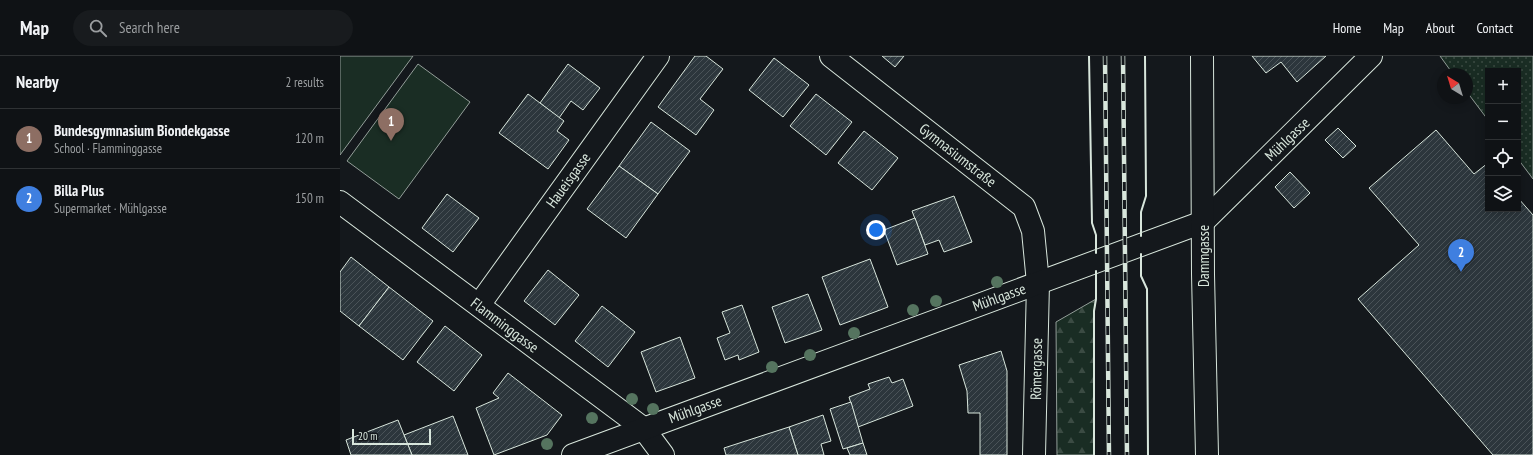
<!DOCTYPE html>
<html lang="en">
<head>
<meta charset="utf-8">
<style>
  :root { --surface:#0f1215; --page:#181b1e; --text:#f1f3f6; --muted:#9b9ea0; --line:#2f3234; --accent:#ffb74d }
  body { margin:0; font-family:"PT Sans Narrow",sans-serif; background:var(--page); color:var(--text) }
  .controls { position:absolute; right:12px; top:12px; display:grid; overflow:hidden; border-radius:0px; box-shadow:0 2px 10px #0003 }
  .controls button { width:36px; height:36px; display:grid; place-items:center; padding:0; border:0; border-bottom:1px solid var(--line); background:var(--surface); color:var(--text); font:20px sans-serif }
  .compass { position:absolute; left:1097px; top:12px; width:36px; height:36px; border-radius:50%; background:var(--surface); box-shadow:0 2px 10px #0003; rotate:322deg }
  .scale { position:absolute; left:12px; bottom:10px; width:79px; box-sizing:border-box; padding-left:4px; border:2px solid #d8e6dc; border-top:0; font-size:11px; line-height:14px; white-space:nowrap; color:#d8e6dc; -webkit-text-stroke:3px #14181c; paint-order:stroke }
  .you { position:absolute; left:536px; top:174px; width:14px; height:14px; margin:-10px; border:3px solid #fff; border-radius:50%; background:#1a73e8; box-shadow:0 0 0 6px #1a73e833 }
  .badge { display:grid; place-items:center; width:26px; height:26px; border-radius:50%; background:var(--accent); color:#fff; font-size:13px; font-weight:700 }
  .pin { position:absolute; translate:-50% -33px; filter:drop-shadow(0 1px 2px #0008) }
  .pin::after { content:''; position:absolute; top:21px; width:14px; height:12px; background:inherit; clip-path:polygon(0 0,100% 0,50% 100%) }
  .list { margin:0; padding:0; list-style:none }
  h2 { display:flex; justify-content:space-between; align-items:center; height:52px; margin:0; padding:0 16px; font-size:17px }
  h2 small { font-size:13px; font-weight:400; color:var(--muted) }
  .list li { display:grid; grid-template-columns:26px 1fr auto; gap:12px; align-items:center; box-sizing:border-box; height:60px; padding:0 16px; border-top:1px solid var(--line) }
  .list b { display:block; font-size:15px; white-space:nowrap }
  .list p { margin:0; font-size:13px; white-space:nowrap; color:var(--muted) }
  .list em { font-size:13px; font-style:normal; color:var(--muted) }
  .icon { flex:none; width:22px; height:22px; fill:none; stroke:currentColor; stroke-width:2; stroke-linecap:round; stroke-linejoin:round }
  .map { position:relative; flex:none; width:1193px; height:399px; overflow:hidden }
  header { display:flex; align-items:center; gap:24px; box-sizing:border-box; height:56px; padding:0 20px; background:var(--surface); border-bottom:1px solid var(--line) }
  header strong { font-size:19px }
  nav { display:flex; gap:22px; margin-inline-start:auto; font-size:14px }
  .search { width:280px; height:36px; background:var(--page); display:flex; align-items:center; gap:10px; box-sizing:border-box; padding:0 14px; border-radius:22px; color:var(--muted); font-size:15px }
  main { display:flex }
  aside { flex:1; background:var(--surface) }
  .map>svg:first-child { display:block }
</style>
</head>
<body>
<header>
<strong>Map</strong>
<div class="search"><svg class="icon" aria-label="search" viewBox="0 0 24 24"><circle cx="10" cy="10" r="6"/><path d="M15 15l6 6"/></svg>Search here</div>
<nav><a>Home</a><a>Map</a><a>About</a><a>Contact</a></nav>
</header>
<main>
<aside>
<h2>Nearby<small>2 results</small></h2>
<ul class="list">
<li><span class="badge" style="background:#8d6e63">1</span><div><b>Bundesgymnasium Biondekgasse</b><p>School · Flamminggasse</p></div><em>120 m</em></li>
<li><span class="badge" style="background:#3f7fe0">2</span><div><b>Billa Plus</b><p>Supermarket · Mühlgasse</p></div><em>150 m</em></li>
</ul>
</aside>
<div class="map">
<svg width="1193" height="399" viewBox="0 0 1193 399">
  <defs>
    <pattern id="grass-dots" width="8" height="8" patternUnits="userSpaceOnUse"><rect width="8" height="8" fill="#1a2d24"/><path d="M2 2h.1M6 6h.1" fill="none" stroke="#3b4b43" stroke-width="1.8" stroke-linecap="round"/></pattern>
    <pattern id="forest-firs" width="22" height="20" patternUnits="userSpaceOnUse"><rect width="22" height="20" fill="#1a2d24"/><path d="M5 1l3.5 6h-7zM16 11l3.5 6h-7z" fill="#3b4b43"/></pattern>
    <pattern id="building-hatch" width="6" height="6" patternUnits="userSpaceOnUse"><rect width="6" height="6" fill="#2c363c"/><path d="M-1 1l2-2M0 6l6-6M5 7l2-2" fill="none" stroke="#4a5358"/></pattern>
  </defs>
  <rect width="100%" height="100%" fill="#14181c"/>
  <!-- grass -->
  <polygon fill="url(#grass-dots)" stroke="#939e99" points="1100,0 1193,0 1193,123 1178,103 1178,15 1148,15 1148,64 1127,36 1127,18 1113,18"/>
  <!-- forest -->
  <polygon fill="url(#forest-firs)" stroke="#939e99" points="756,243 754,255 754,399 717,399 716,266"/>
  <!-- garden -->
  <g fill="#1a2d24" stroke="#939e99">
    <polygon points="0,0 73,0 0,99"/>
    <polygon points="78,8 130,46 59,143 7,105"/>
  </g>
  <!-- building -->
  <g fill="url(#building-hatch)" stroke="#d8e6dc">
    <polygon points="355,0 366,0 383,13 360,43 374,54 356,79 318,51"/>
    <polygon points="542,0 564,0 555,11"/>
    <polygon points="912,0 986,0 957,26 941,6 926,17"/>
    <polygon points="434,2 469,29 443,61 409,34"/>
    <polygon points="228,8 260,32 243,54 231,45 219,62 200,47"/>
    <polygon points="188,38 224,65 217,75 229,84 208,113 159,77"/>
    <polygon points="476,38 512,66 486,99 450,70"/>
    <polygon points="311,66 350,95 318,138 279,110"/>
    <polygon points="998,72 1016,90 1003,102 985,84"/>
    <polygon points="1096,74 1134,118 1148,107 1148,153 1178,153 1178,142 1193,159 1193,399 1153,399 1018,243 1079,189 1029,132"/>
    <polygon points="524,75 558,102 532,134 498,107"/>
    <polygon points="279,110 318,138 286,182 247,153"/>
    <polygon points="950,116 970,137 954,152 935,131"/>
    <polygon points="107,138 139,162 113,196 82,172"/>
    <polygon points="614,140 632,186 604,196 599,184 585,189 572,155"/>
    <polygon points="575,162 588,198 557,209 544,174"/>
    <polygon points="11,201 49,231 19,270 0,255 0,216"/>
    <polygon points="530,203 548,251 500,269 482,221"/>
    <polygon points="208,214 239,239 215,269 184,245"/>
    <polygon points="49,231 93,265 63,304 19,270"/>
    <polygon points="468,238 482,274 445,287 432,251"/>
    <polygon points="402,249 419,296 399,304 398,299 385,304 377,282 390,277 382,256"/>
    <polygon points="262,250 295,276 268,311 235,285"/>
    <polygon points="105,270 142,299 114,335 77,306"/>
    <polygon points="340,281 355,322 316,336 301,296"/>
    <polygon points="661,295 667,315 667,399 640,399 640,357 628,357 627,335 619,309"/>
    <polygon points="168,317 222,359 207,379 154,399 136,352 159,342 153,337"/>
    <polygon points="549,321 552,327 563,323 573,350 518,371 509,341 530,333 528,328"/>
    <polygon points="511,346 523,387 503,393 490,353"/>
    <polygon points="483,359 491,385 481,388 484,399 458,399 449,371"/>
    <polygon points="113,360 128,399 72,399 64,379"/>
    <polygon points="58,364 72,399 11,399 6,384"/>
    <polygon points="449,371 458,399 386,399 384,392"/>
    <polygon points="523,387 527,399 510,399 507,392"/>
  </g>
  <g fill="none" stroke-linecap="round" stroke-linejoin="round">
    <defs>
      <g id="street">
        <polyline points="491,0 684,151 693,175 698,227 694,399"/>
        <polyline points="0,146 303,372 323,399"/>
        <polyline points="139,249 318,0"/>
        <polyline points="233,399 863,166"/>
      </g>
      <polyline id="secondary" points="863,166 1031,0"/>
      <polyline id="primary" points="862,0 863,218 867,399"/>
    </defs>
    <!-- street casing -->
    <use href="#street" stroke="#d8e6dc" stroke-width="24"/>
    <!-- secondary casing -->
    <use href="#secondary" stroke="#d8e6dc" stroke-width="24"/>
    <!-- primary casing -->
    <use href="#primary" stroke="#d8e6dc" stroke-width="24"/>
    <!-- street -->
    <use href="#street" stroke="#14181c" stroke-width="22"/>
    <!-- secondary -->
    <use href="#secondary" stroke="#14181c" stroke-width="22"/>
    <!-- primary -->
    <use href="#primary" stroke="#14181c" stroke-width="22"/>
    <defs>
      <g id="rail">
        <polyline points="765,0 769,399"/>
        <polyline points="783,0 787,399"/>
      </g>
    </defs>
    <!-- rail casing -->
    <use href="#rail" stroke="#d8e6dc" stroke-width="4.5"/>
    <!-- rail -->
    <use href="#rail" stroke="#14181c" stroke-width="3" stroke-dasharray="9" stroke-linecap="butt"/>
    <!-- wall -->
    <g stroke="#d8e6dc" stroke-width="2">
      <polyline points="749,0 752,167 756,179 756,197"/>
      <polyline points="801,180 801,156 806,140 805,0"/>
      <polyline points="801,198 801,220 807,233 808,399"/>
      <polyline points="754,399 754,255 756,243 756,215"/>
    </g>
  </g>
  <!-- trees -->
  <g fill="#55745f">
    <circle cx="657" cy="226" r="6"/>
    <circle cx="596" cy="245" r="6"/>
    <circle cx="573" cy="254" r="6"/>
    <circle cx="514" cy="277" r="6"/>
    <circle cx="470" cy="299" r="6"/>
    <circle cx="432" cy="311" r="6"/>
    <circle cx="292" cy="343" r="6"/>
    <circle cx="313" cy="353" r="6"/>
    <circle cx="252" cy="362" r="6"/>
    <circle cx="207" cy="388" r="6"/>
  </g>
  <g text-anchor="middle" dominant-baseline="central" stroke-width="3" stroke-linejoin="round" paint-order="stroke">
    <!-- street labels -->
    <g font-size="15" fill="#d8e6dc" stroke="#14181c">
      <text transform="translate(947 83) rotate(-44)">Mühlgasse</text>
      <text transform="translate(618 99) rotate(38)">Gymnasiumstraße</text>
      <text transform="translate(228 124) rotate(-54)">Haueisgasse</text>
      <text transform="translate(863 200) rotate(-90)">Dammgasse</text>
      <text transform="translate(659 241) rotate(-20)">Mühlgasse</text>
      <text transform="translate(165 269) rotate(37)">Flamminggasse</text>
      <text transform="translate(696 313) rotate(-89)">Römergasse</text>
      <text transform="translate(355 353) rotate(-20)">Mühlgasse</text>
    </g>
  </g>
</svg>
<div class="controls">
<button>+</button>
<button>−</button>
<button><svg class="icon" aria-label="locate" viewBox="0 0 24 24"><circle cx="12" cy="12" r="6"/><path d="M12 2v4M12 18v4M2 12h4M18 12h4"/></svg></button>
<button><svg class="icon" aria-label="layers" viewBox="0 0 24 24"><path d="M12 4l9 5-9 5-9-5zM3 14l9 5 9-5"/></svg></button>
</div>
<svg class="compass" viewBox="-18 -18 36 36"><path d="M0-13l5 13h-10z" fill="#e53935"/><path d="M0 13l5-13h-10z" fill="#9b9ea0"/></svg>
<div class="scale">20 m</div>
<div class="you"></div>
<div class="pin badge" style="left:51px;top:85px;background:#8d6e63">1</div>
<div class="pin badge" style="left:1121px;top:216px;background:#3f7fe0">2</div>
</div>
</main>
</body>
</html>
